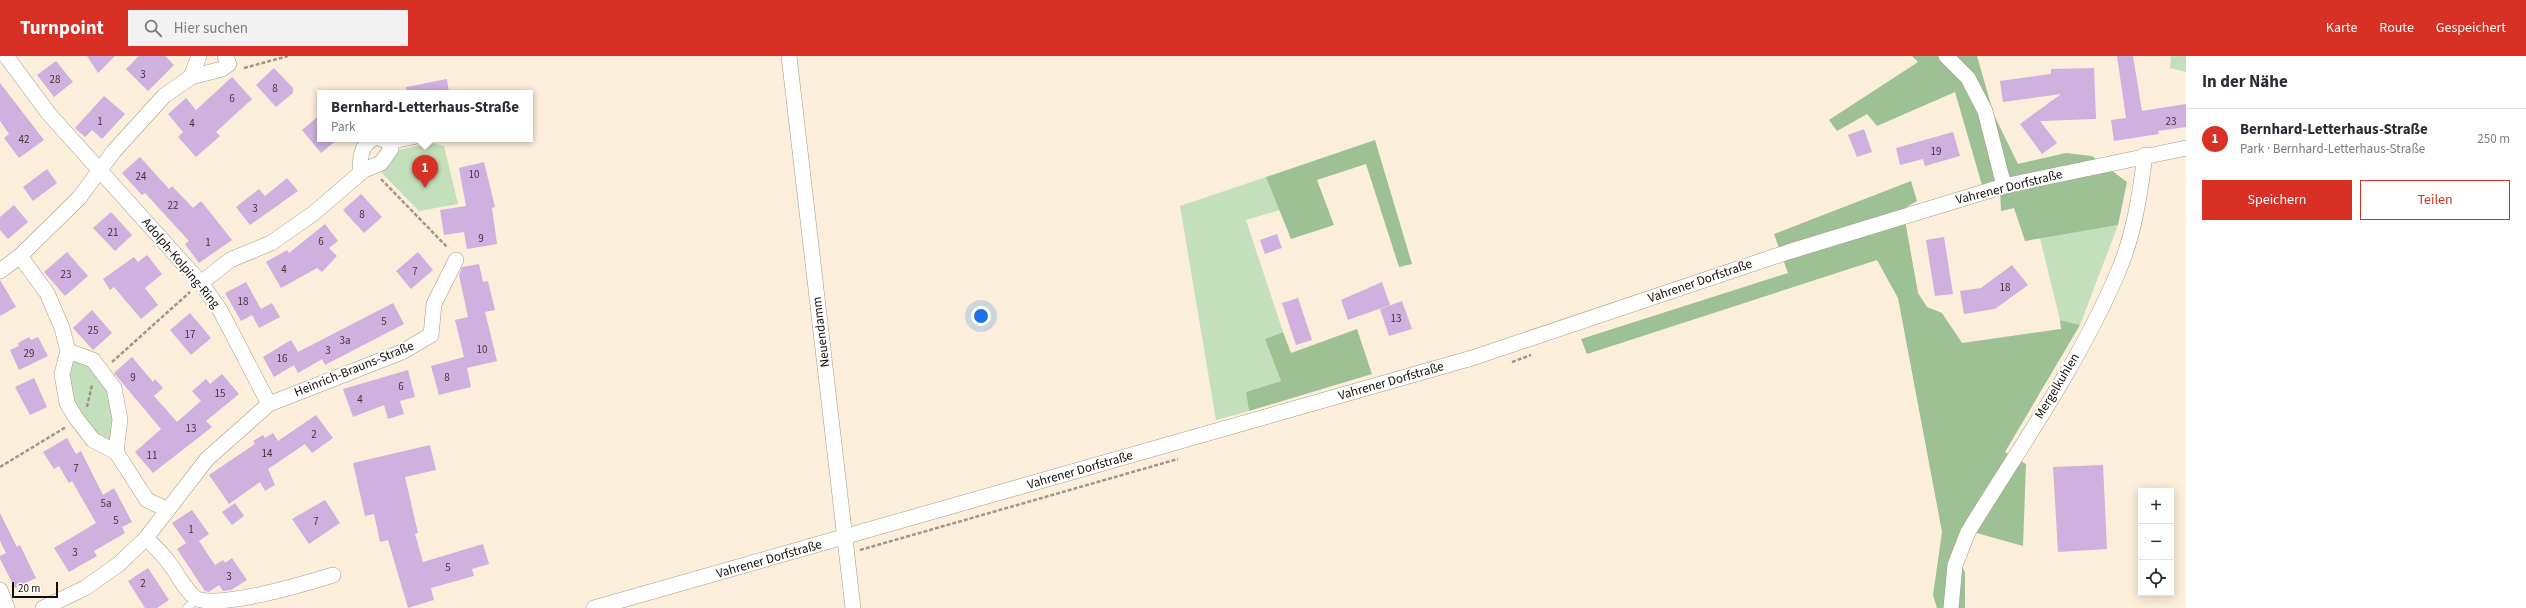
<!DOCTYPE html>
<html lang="de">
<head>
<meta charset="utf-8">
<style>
  :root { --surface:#fff; --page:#f2f2f3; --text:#2b2b33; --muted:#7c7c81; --line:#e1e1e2; --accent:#d93025 }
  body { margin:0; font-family:"Source Sans 3",sans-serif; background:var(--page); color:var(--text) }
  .controls { position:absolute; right:12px; bottom:12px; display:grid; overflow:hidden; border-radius:0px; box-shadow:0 2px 10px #0003 }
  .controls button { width:36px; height:36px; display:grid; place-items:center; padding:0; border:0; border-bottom:1px solid var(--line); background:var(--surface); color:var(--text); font:20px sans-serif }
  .scale { position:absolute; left:12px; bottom:10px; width:46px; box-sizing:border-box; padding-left:4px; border:2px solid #120e08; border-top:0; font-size:11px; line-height:14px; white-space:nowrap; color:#120e08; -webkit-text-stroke:3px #fff; paint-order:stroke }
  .you { position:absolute; left:981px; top:260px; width:14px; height:14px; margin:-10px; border:3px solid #fff; border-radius:50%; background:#1a73e8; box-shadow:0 0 0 6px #1a73e833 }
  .badge { display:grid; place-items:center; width:26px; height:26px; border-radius:50%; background:var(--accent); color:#fff; font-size:13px; font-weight:700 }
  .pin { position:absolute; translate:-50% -33px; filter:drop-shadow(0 1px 2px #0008) }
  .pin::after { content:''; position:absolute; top:21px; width:14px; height:12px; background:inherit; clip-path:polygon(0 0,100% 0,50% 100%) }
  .popup { position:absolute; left:317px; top:34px; width:216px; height:52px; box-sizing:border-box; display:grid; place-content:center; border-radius:0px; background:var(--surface); filter:drop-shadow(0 1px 3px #0005); font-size:13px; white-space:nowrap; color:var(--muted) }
  .popup b { font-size:15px; color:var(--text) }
  .popup::after { content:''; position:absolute; left:50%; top:100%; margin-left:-8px; border:8px solid transparent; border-top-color:var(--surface) }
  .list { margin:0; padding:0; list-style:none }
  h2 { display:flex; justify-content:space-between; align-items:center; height:52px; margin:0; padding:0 16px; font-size:17px }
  h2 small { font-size:13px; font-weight:400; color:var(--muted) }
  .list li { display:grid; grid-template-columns:26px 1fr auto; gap:12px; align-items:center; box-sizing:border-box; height:60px; padding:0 16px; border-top:1px solid var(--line) }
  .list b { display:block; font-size:15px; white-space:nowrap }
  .list p { margin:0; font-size:13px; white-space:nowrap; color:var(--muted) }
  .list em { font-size:13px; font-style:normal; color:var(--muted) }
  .actions { display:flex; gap:8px; padding:12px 16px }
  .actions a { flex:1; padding:9px 0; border:1px solid var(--accent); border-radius:0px; text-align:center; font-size:14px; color:var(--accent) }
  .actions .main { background:var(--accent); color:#fff }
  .icon { flex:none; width:22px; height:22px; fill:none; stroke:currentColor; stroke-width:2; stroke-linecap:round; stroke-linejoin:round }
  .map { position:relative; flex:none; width:2186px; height:552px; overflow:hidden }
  header { display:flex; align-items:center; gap:24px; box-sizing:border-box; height:56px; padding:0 20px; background:var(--accent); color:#fff }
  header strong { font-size:19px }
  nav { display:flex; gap:22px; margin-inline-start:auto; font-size:14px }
  .search { width:280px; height:36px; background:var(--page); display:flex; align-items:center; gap:10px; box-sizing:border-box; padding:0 14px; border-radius:0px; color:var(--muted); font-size:15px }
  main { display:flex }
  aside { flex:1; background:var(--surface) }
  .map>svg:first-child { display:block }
</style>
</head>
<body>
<header>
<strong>Turnpoint</strong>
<div class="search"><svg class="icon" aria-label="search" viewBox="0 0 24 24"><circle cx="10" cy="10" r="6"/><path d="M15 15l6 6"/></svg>Hier suchen</div>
<nav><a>Karte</a><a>Route</a><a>Gespeichert</a></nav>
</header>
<main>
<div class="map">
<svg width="2186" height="552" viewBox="0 0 2186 552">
  <rect width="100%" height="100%" fill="#fbefdb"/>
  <!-- green -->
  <g fill="#c3dfbc">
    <polygon points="2171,0 2186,0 2186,16 2170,12"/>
    <polygon points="431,87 444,90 458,148 419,155 380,115 390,109 399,94"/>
    <polygon points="1266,121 1280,154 1246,164 1283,276 1265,283 1281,325 1246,336 1249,355 1216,364 1180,150"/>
    <polygon points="2118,169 2080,269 2060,264 2040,182"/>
    <path d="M75 302C85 305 89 310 96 319 116 344 117 356 113 388L96 381 70 342 69 306Z"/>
  </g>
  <!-- forest -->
  <g fill="#9dc094">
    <polygon points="1912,0 1977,0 1994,59 2018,108 2066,97 2092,100 2127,126 2118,169 2025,185 2014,152 2001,155 2000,134 1982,129 1955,36 1877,70 1867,58 1837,75 1829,64 1918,6"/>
    <polygon points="1375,84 1412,208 1399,211 1366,108 1317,124 1334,169 1291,183 1266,121"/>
    <polygon points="1911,125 1917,145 1903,153 1918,237 1927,251 1942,257 1962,287 2061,273 2060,264 2080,269 2005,396 2026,408 2023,490 1966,474 1956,502 1965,516 1965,552 1937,552 1933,539 1942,476 1898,242 1877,204 1587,298 1581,283 1788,217 1774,178"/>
    <polygon points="1357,273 1372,318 1249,355 1246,336 1281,325 1265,283 1283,276 1291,297"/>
  </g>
  <!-- building -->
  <g fill="#cfb0de">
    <polygon points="87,0 115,0 98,17"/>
    <polygon points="139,0 165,0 174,9 148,35 126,13"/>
    <polygon points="2117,0 2133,0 2142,55 2186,48 2186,71 2158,75 2159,78 2114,85 2111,64 2126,62"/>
    <polygon points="56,5 73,26 54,41 37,19"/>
    <polygon points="274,12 293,32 293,37 276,51 256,29"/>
    <polygon points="2094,12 2096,63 2040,65 2057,87 2042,98 2020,68 2061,38 2003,46 2000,25 2051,18 2051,13"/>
    <polygon points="232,21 252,43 216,76 220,80 196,101 178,81 183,76 168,58 186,42 196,54"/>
    <polygon points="447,23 449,37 407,37 406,31"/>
    <polygon points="0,27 44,84 19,102 4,82 9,78 0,65"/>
    <polygon points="104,40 125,58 102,83 92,74 85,81 75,72"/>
    <polygon points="320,59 320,83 338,83 321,97 302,74"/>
    <polygon points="1864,73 1872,96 1857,101 1848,79"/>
    <polygon points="1953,76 1960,100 1925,110 1923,103 1900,109 1896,92"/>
    <polygon points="140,101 169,133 172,130 193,152 201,145 232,184 199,207 185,188 189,185 145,137 142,139 122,117"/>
    <polygon points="484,106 495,151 492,152 497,188 467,193 464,176 444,179 440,154 466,150 459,112"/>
    <polygon points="47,113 57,127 33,145 23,131"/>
    <polygon points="287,122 298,135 250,169 236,151 259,133 265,140"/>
    <polygon points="361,138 382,161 364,177 343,154"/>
    <polygon points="14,149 28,166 8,183 0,174 0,161"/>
    <polygon points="111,156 132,179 115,195 93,172"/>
    <polygon points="325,168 338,185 329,192 337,200 322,216 317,212 281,232 266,206 287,194 289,197"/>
    <polygon points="1277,178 1282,192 1265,198 1260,184"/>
    <polygon points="1944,181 1953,238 1935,240 1926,184"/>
    <polygon points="67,196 88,220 65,240 44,216"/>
    <polygon points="418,196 433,214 411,233 396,215"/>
    <polygon points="147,199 162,218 145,232 158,249 141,263 114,231 110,234 103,223 134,201 138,206"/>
    <polygon points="479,208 483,226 488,225 495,254 485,256 497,305 467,312 471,331 439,339 431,310 464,301 455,264 468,261 459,219 462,211"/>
    <polygon points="2012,209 2028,229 1995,253 1964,258 1960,235 1981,232"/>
    <polygon points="0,224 16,251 0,260"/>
    <polygon points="246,226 261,253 272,247 280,261 259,272 252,259 241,265 225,237"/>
    <polygon points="1382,226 1390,249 1348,264 1341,244"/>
    <polygon points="1298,242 1312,284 1296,289 1282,247"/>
    <polygon points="1402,245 1412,273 1389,280 1380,253"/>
    <polygon points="393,247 404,268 325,309 322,303 298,317 294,309 274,321 263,301 291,284 298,296"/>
    <polygon points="92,254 112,277 93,294 73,272"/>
    <polygon points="190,257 211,282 191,299 170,274"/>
    <polygon points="29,281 31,284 38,281 48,300 19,314 10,294 19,290 18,287"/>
    <polygon points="132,301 153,326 155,323 163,332 154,340 177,366 201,345 192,335 206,323 210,328 222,318 239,338 206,365 212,371 153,417 135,396 161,373 114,317"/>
    <polygon points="408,314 415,341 400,345 404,358 388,363 384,349 353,361 343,333"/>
    <polygon points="34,322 47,351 30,359 15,331"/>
    <polygon points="316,359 333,382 312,397 305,388 268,413 275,429 265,435 260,426 229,448 209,419 255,388 253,385 263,379 265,382 273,377 278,385"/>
    <polygon points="67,382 76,398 81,395 103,439 114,432 132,466 122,471 125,477 94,495 97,500 69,516 54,492 96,467 72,425 69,427 59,410 54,413 43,396"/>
    <polygon points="430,389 436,414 405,421 418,477 415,478 423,506 483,488 489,508 472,513 474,520 431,532 434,544 408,552 388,484 380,486 374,458 365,460 353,407"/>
    <polygon points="2103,409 2107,493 2058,496 2053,411"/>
    <polygon points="325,444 340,467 309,488 292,463"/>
    <polygon points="235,447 244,460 232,469 222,456"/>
    <polygon points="192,454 209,478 199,485 215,509 223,504 225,507 232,502 247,524 231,534 223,535 219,529 209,536 205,535 177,493 186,487 172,467"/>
    <polygon points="0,457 17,491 20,489 36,522 15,532 0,503 0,500 6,497 0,485"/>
    <polygon points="148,512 169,544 157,552 145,552 128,525"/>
  </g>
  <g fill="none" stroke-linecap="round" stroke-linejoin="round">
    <defs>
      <g id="lane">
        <polyline points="390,89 419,83"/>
        <polyline points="187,552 197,543"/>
      </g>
      <g id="street">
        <polyline points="6,0 49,58 201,227 220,254 269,348 207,403 146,482 119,508 85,532 43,552"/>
        <polyline points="789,0 853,552"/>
        <polyline points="1946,0 1968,22 1985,55 2004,130"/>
        <polyline points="191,21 199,0"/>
        <path d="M360 117C360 106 360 88 373 83"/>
        <polyline points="20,200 47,237 62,272 68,295 62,318 67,347 76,362 93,384 116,396 147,444 168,454"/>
        <polyline points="0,215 20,200 79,142 114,95 164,40 191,21 222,13 229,8 225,0"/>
        <polyline points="201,227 230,204 271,187 314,157 364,114 381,107 391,93 387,85 381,83"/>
        <polyline points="68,295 93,304 114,332 120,363 116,396"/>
        <polyline points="269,348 402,296 431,279 434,248 456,204"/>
        <path d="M146 482C154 490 163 498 169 507 178 518 185 535 197 543 223 552 304 528 333 519"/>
        <polyline points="0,534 7,552"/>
        <polyline points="594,552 1472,302 1788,196 2004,130 2186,92"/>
        <path d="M1951 552 1955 509 1968 476C2020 391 2079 308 2118 216 2134 179 2140 138 2145 99"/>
      </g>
    </defs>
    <!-- lane casing -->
    <use href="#lane" stroke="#a59a88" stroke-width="9"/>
    <!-- street casing -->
    <use href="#street" stroke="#a59a88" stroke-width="16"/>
    <!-- path -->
    <g stroke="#a09788" stroke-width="2.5" stroke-dasharray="4 2" stroke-linecap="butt">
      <polyline points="244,12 288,0"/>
      <polyline points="381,123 448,192"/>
      <polyline points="112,306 190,236"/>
      <polyline points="1512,306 1531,299"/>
      <polyline points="87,351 92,329"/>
      <polyline points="0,411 66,371"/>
      <polyline points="860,494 1178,403"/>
    </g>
    <!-- lane -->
    <use href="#lane" stroke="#fff" stroke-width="8"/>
    <!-- street -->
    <use href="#street" stroke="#fff" stroke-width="15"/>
  </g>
  <g text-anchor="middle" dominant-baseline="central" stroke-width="4" stroke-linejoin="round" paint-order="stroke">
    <!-- number labels -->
    <g font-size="11" fill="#41363e">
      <text x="143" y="18">3</text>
      <text x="55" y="23">28</text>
      <text x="275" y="32">8</text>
      <text x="232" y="42">6</text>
      <text x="100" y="65">1</text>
      <text x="2171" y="65">23</text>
      <text x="192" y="67">4</text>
      <text x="24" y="83">42</text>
      <text x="1936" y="95">19</text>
      <text x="474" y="118">10</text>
      <text x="141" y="120">24</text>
      <text x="173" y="149">22</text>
      <text x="255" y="152">3</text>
      <text x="362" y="158">8</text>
      <text x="113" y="176">21</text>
      <text x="481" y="182">9</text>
      <text x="321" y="185">6</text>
      <text x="208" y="186">1</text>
      <text x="284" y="213">4</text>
      <text x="415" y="215">7</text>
      <text x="66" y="218">23</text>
      <text x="2005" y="231">18</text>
      <text x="243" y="245">18</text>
      <text x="1396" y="262">13</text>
      <text x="384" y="265">5</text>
      <text x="93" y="274">25</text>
      <text x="190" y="278">17</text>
      <text x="345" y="284">3a</text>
      <text x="482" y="293">10</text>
      <text x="328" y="294">3</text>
      <text x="29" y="297">29</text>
      <text x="282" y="302">16</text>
      <text x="133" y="321">9</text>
      <text x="447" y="321">8</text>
      <text x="401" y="330">6</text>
      <text x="220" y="337">15</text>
      <text x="360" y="343">4</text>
      <text x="191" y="372">13</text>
      <text x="314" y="378">2</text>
      <text x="267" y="397">14</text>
      <text x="152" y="399">11</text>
      <text x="76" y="412">7</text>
      <text x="106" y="447">5a</text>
      <text x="116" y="464">5</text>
      <text x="316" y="465">7</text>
      <text x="191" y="473">1</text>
      <text x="75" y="496">3</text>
      <text x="448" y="511">5</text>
      <text x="229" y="520">3</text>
      <text x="143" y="527">2</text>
    </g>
    <!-- street labels -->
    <g font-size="13" fill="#120e08" stroke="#fff">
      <text transform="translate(2009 131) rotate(-14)">Vahrener Dorfstraße</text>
      <text transform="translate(181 207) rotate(50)">Adolph-Kolping-Ring</text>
      <text transform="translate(1700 225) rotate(-19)">Vahrener Dorfstraße</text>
      <text transform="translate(821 276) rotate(-97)">Neuendamm</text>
      <text transform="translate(354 313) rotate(-22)">Heinrich-Brauns-Straße</text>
      <text transform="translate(1391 325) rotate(-16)">Vahrener Dorfstraße</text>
      <text transform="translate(2057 330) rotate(-59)">Mergelkuhlen</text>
      <text transform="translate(1080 414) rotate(-16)">Vahrener Dorfstraße</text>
      <text transform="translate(769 503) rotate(-16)">Vahrener Dorfstraße</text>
    </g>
  </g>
</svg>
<div class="controls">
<button>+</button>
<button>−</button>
<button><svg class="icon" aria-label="locate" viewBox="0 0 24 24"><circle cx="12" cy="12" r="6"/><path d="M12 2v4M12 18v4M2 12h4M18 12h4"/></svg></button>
</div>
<div class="scale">20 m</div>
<div class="you"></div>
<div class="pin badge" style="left:425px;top:132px">1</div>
<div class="popup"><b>Bernhard-Letterhaus-Straße</b>Park</div>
</div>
<aside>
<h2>In der Nähe<small></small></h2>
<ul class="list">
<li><span class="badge">1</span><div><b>Bernhard-Letterhaus-Straße</b><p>Park · Bernhard-Letterhaus-Straße</p></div><em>250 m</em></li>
</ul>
<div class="actions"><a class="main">Speichern</a><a>Teilen</a></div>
</aside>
</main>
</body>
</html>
